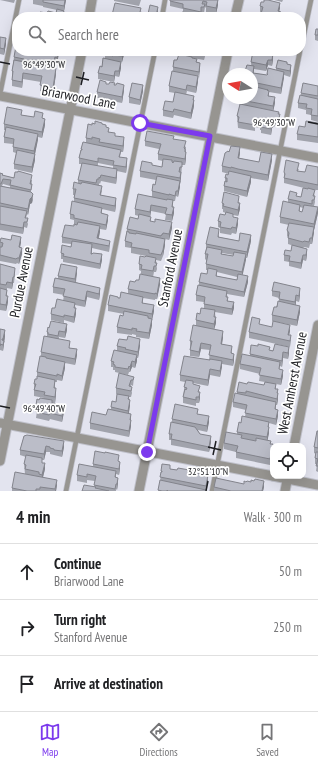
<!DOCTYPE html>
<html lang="en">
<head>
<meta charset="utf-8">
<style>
  :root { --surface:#fff; --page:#f2f2f2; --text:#202124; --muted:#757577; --line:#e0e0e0; --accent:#7c3aed }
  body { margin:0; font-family:"PT Sans Narrow",sans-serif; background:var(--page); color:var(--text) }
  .controls { position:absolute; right:12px; bottom:12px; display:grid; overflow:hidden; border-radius:8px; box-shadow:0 4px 16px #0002 }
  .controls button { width:36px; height:36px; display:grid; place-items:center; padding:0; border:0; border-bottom:1px solid var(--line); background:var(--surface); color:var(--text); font:20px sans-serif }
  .compass { position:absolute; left:222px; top:68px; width:36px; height:36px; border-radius:50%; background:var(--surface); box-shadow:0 4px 16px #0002; rotate:281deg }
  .stop { position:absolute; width:12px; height:12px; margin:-9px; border:3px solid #7c3aed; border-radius:50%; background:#fff }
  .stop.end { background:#7c3aed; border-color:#fff; box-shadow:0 1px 4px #0008 }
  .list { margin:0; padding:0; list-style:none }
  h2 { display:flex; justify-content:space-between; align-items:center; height:52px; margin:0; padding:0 16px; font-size:17px }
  h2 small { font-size:13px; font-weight:400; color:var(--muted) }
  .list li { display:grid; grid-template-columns:26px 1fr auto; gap:12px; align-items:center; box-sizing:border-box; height:56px; padding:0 16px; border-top:1px solid var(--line) }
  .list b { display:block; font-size:15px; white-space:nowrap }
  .list p { margin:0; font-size:13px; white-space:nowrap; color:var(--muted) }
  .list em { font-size:13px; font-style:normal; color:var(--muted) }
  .icon { flex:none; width:22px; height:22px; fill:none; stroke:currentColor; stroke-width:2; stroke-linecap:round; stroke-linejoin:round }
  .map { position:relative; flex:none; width:318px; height:491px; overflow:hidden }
  .search { position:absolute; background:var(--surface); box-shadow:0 4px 16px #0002; left:12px; right:12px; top:12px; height:44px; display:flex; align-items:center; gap:10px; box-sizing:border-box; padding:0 14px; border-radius:16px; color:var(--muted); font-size:15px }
  .sheet { height:220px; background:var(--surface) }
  nav { display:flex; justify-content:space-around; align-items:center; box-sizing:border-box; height:56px; border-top:1px solid var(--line); background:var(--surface); font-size:11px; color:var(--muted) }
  nav a { display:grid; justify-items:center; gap:2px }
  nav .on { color:var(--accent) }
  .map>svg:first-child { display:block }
</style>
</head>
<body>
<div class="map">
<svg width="318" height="491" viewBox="0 0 318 491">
  <rect width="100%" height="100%" fill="#e3e4ef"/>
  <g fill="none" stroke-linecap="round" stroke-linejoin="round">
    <defs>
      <g id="service">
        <polyline points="162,17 165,0"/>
        <polyline points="301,48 311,0"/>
        <polyline points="0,94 19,0"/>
        <polyline points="66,491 155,51"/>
        <polyline points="212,491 300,51"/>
      </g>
      <g id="minor">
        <polyline points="89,17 92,0"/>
        <polyline points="235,17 239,0"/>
        <polyline points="0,96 318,158"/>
        <polyline points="0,423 273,476"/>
        <polyline points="294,446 318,325"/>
        <polyline points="0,461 82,51"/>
        <polyline points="273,476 318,485"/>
        <polyline points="139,491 228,51"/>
        <polyline points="285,491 288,476"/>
      </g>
    </defs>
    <!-- service casing -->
    <use href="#service" stroke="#bfc0ca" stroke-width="6"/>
    <!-- minor casing -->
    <use href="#minor" stroke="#bfc0ca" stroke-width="11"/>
    <!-- service -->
    <use href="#service" stroke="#979591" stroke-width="4.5"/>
    <!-- minor -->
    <use href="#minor" stroke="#979591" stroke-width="9"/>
  </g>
  <!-- wall -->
  <g fill="#a1a3ac" fill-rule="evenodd">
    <polygon points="0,0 15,0 14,3"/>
    <polygon points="33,0 66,0 64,11 64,17 47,13 56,13 57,10 43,7 43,6 33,4"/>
    <polygon points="114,0 141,0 139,6 114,1"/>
    <polygon points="170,0 218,0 218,5 216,14 206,12 206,8 205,7 204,13 201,13 201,16 183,12 183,9 170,6"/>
    <polygon points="274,0 283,0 282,2"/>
    <polygon points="260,6 280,8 279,11 281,17 260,17 261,12 260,12"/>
    <polygon points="141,12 148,14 158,13 157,17 112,17 112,15"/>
    <polygon points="318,29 318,41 315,40 315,35"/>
    <polygon points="0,37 6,44 4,55 0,54"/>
    <polygon points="17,51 59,51 57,63 55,63 54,68 56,74 53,94 40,91 41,82 23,79 22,88 12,86 12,71 14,57"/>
    <polygon points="105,51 125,51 122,62 121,62 121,68 119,77 115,76 114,82 98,79 98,73 105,59"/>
    <polygon points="173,51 205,51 204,60 192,58 192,59 197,62 200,68 196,93 187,91 186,95 194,100 194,106 191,119 174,115 173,118 163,116 163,110 173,102 175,93 169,92 169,86 173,71 173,67 177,60 179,55 173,54"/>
    <polygon points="253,51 289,51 288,56 270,53 273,59 272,66 268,65 266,71 254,69 254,73 267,75 268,68 276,70 276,68 287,64 291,71 290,77 284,75 281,94 269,92 269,96 275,103 273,111 279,114 280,120 279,124 278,124 277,126 276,125 272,128 271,135 261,133 261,130 260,130 260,128 255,127 255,131 238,128 237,116 241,104 241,100 252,98 252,74 251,62"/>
    <polygon points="106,84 116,85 124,90 122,103 97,98 97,92"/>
    <polygon points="318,86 318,122 311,120 311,115 306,114 306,110 298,108 298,103 301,95 301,93"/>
    <polygon points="143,91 140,105 129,103 129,97"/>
    <polygon points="22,115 43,119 45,125 42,138 38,137 35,154 35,160 32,173 14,169 14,164 16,153 13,152 13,144 4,143 4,137 5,130 4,130 4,124"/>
    <polygon points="318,123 318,143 297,140 297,134 305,127"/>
    <path d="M102 124 106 127 109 132 115 136 124 143 123 152H121L120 157 127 164 126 173 117 171V175L116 184 101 181 100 184 99 183V185L102 191 101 195 116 204 115 212 102 209V213L108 220 106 230 100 229 99 238 110 246 109 252 92 248V254L102 260 100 269 63 262V259H61V253L71 247V244L62 243V237L74 226 77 225 74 224V220L70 219V214L74 202V195H73V189L78 183V180L82 164H79V158L81 149 86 142V138L92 125ZM98 163 113 166V169L98 166Z"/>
    <polygon points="174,139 186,147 186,158 185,165 182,165 181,178 178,197 176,196 175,201 173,201 173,207 174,213 172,221 165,220 166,214 151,211 150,216 151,222 172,228 169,240 165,239 165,245 163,256 161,261 156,260 157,269 156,272 154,272 153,277 141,274 141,271 139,270 139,264 145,257 146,256 131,253 131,248 125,247 125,241 127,229 138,219 139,216 135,215 135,209 152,196 152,191 155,185 156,180 140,177 140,171 152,165 162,167 163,161 158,160 158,154 159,149 145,146 145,141"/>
    <polygon points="240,153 239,158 259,162 272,160 268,181 251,178 251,182 247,197 224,191 224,186 225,181 225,178 229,174 222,172 222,166"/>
    <path d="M318 167V190H314L315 202 314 206H312L318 213 314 230 312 244H310L309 248 304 247 303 248 307 254 306 261 303 260 301 269 289 266V262L284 261V255L297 247 288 244V237L287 236V230L289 225 280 223V217L288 202V199L297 196 301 197 308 189 284 183V172L299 169 298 171 305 172ZM300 207 303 208 302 212 300 211Z"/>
    <path d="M0 173 3 176 32 180 31 192 33 200 32 203 30 204 28 215 27 214 26 218 28 224 27 228 24 227 23 234 0 230ZM3 184 10 186V188L2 186Z"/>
    <polygon points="239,202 240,209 238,216 233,215 233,217 238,224 236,234 232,233 231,235 220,233 220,228 218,227 218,221 225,215 226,213 223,212 223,209 222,209 222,203"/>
    <path d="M219 235V237L239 241H251L247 258H246L242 275 248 282 244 297 227 294 228 301 234 308 232 315 215 312 216 323 214 329 223 337 222 344 232 352V354L234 360 233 366 222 364 220 377 210 375 208 386 193 383V385L199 392 200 398 199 403H196V406L183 403V397L185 382 180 381V375L209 360 210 350 201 349 199 357 190 356V341L196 326V320L204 308V302L196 301V295L199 286V282L207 274 208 270H206V260L205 259V254L206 249V244ZM222 253 234 255 233 256 222 254ZM217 272 237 277V280L217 276Z"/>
    <polygon points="11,240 21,242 20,247 22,254 19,264 17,263 16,264 0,261 0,242"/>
    <polygon points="0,264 15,274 14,283 13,283 12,289 7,288 7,296 8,302 6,311 0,310"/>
    <polygon points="77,273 76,282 100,293 99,300 87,297 85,307 75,305 76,314 74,323 64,320 64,323 51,320 51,314 55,308 63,301 64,295 53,293 53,287 58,279 58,276"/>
    <polygon points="135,282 160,284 157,299 155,299 155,300 143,298 143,303 154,311 152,320 152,325 149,339 136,337 136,335 132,334 132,335 117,333 117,327 124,314 108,311 108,305 118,298 120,298 128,293 128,289"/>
    <polygon points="272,291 300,294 299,302 296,301 296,305 300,312 297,326 272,321 272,315 279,301 279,298 272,296"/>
    <polygon points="0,329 5,336 3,351 0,350 0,351"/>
    <polygon points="67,330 65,338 59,337 59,339 70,348 77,355 75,365 65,363 65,368 62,381 57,380 57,382 55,382 55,388 56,394 55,403 52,403 64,412 62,422 50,419 49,421 36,418 37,411 36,411 36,405 39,400 44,399 44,398 34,396 34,384 37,379 37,372 41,356 41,352 47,336 47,332"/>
    <polygon points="290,331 289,335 291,341 290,347 249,338 249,332"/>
    <polygon points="140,345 138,358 137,358 137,361 135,368 132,367 130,372 129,372 128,375 115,372 115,370 113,370 113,367 111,367 111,361 117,351 117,346"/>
    <polygon points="270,350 289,353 288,359 283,358 282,367 280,366 279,370 283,376 281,385 276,384 276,389 278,393 278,399 277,405 276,405 276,409 278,416 276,425 269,423 269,433 267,441 271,444 273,450 270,465 236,458 236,452 224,449 224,443 237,434 237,432 241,423 245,417 246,410 233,407 233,402 237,394 237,392 247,384 264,385 265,382 259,381 260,374 240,369 240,364 250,356 250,354"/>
    <polygon points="134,377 133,386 131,385 131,387 132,393 131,397 129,397 130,405 129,413 131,419 131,426 129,437 90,429 90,423 106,415 111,409 111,407 116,402 117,394 116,394 116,388"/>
    <polygon points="198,414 209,422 207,432 198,430 200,434 211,442 209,452 171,445 171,440 169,440 169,434 172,422 172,419"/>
    <polygon points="318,431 318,472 316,471 317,464 315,464 315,458 316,454 314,453 314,447"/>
    <polygon points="24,436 64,447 62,457 50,454 50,452 46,452 44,460 42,460 42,463 45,469 43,477 57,485 56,491 12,491 12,488 25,474 24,464 26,457 20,455 20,450"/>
    <polygon points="119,461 120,467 119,475 116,474 116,477 118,483 117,490 116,489 116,491 82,491 94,487 95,481 87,480 87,483 77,481 77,475 93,466 93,464"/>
    <polygon points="170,469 195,473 208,481 206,491 158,491 160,483 161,471"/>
    <polygon points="244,484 264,487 263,491 214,491 214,487"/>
  </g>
  <!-- shaded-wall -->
  <g fill="#83848c">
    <polygon points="65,0 66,0 64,11 64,6"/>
    <polygon points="218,0 218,5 216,14 216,8"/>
    <polygon points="280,3 280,8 278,17 278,11"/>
    <polygon points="158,7 158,13 157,17 156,17"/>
    <polygon points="6,38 6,44 4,55 4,49"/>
    <polygon points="58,51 59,51 59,54 57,63 57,58"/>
    <polygon points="123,51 125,51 122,62 122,56"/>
    <polygon points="204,51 205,51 205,53 204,60"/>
    <polygon points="273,54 273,59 272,66 272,60"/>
    <polygon points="268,60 268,65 266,71 266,65"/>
    <polygon points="121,62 121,68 119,77 119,71"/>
    <polygon points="200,63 200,68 199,78 199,72"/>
    <polygon points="291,65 291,71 290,77 290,71"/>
    <polygon points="56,68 56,74 53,94 53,88"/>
    <polygon points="115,71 115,76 114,82 114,76"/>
    <polygon points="284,72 284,78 281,94 281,88"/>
    <polygon points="23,73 23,79 22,88 22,82"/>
    <polygon points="198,76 198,82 196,93 196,87"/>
    <polygon points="124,85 124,90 122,103 122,97"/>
    <polygon points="143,85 143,91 140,105 140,100"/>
    <polygon points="194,96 194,106 191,119 191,113"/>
    <polygon points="275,97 275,103 273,112 273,106"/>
    <polygon points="45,119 45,125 42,138 42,132"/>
    <polygon points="276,120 276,125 272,128 271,135 271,129 272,122"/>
    <polygon points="38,134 38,140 35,154 35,160 32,173 32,167 34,156 34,151"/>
    <polygon points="124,137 124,143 123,152 123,146"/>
    <polygon points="240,147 240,153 238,164 238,158"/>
    <polygon points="186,152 186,158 185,165 185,159"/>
    <polygon points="272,154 272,160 268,181 268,175"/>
    <polygon points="127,158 127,164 126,173 126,167"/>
    <polygon points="117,169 117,175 116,184 116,178"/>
    <polygon points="181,172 181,178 180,184 180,178"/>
    <polygon points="251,176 251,182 247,197 247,191"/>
    <polygon points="180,181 180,187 178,197 178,191"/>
    <polygon points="33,194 32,203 30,204 28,215 28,209 30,199"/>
    <polygon points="116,198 116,204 115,212 115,206"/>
    <polygon points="240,203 240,209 238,216 238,210"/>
    <polygon points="151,205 151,211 150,218 150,212"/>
    <polygon points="174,207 174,213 172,221 172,215"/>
    <polygon points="318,207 318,213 314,230 314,224"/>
    <polygon points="108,215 108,220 106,230 106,225"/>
    <polygon points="238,218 238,224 236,234 236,228"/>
    <polygon points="24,222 24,227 23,234 23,228"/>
    <polygon points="172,222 172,228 169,240 169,234"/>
    <polygon points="100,226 100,232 97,244 97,238"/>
    <polygon points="314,227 314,233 312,244 312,238"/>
    <polygon points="251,235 251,241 247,258 247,252"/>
    <polygon points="21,237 21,242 19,253 19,247"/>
    <polygon points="165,239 165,245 163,256 163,250"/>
    <polygon points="22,248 22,254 19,264 19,258"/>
    <polygon points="307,249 307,254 306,261 306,255"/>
    <polygon points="102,254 102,260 100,269 100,264"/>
    <polygon points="246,254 246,260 242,278 242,272"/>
    <polygon points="303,255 303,260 301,269 301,263"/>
    <polygon points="77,267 77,273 75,284 75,279"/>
    <polygon points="248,276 248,282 244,297 244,292"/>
    <polygon points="13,277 13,283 12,289 12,283"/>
    <polygon points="160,278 160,284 157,299 157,294"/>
    <polygon points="100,288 100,293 99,300 99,294"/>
    <polygon points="300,288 300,294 299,302 299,296"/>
    <polygon points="87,291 87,297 85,307 85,301"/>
    <polygon points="296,295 296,301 295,308 295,302"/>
    <polygon points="8,296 8,302 6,311 6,305"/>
    <polygon points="234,302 234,308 232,315 232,309"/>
    <polygon points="154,305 154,311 152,320 152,314"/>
    <polygon points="300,306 300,312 297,326 297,320"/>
    <polygon points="76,308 76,314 74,323 74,317"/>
    <polygon points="216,317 216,323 214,330 214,324"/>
    <polygon points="152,319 152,325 149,339 149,333"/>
    <polygon points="67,324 67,330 65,338 65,332"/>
    <polygon points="290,325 290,331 288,340 288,335"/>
    <polygon points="5,330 5,336 3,351 3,339"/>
    <polygon points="223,331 223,337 221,350 221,344"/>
    <polygon points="140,339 140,345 138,358 138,352"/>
    <polygon points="201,343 201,349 199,357 199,352"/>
    <polygon points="289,347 289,353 288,359 288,353"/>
    <polygon points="77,349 77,355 75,365 75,359"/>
    <polygon points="283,352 283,358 282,367 282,361"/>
    <polygon points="234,354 234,360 233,366 233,360"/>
    <polygon points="137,355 137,361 135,368 135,362"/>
    <polygon points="132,361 132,367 130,372 130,367"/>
    <polygon points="222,361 222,367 220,377 220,371"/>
    <polygon points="65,362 65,368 62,381 62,376"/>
    <polygon points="210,369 210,375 208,386 208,380"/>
    <polygon points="283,370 283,376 281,385 281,379"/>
    <polygon points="56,388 56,394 55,403 55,397"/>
    <polygon points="200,392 200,398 199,403 199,397"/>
    <polygon points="278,393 278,399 277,405 277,399"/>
    <polygon points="130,400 130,405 128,417 128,411"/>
    <polygon points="64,406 64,412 62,422 62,416"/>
    <polygon points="278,410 278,416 276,425 276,419"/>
    <polygon points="131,414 131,426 129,437 130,420"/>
    <polygon points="209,416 209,422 207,432 207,426"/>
    <polygon points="269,427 269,433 267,443 267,437"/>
    <polygon points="211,436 211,442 209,452 209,447"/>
    <polygon points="64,441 64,447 62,457 62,451"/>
    <polygon points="273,444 273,450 270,465 270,459"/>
    <polygon points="46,446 46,452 44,460 44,454"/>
    <polygon points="120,462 120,467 119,475 119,469"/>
    <polygon points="45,463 45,469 42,481 42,475"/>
    <polygon points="208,475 208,481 206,491 206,486"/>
    <polygon points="118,478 118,483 117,490 117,484"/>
    <polygon points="57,480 57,485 56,491 55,491"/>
    <polygon points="264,481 264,487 263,491 262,491"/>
  </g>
  <!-- building -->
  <g fill="#bbbdc8" stroke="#83848c">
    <polygon points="43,0 65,0 64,6 43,2"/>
    <polygon points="170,0 218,0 216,8 206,6 207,2 203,1 202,4 205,4 204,7 201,7 201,12 183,8 183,4 170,1"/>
    <polygon points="264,0 268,0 280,3 278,11 281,12 280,16 271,14 270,17 260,17 263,7 260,6 261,2 264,2"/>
    <polygon points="115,3 141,8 140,12 148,14 150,5 158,7 156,16 151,15 151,17 144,16 143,17 120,17 112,15"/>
    <polygon points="57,9 64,11 63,14 64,14 64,17 39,17 40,12 47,13 48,11 56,13"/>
    <polygon points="182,12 204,17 182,17"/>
    <polygon points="316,29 318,29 318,35 315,35"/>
    <polygon points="0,37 6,38 4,49 0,48"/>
    <polygon points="16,46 17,46 17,51 58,51 57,58 55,57 53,65 44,64 44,62 32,60 31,62 24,60 24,59 14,57"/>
    <polygon points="105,51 123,51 122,56 113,55 113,56 105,53"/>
    <polygon points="188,51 204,51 204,54"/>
    <polygon points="253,51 269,51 269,53 273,54 272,60 268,60 266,65 251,62"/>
    <polygon points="179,54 192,57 192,58 197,59 196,62 200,63 199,72 173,67 174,60 177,60"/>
    <polygon points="103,58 121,62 119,71 115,71 114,76 98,73 100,66 102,67"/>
    <polygon points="14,60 56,68 53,88 40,85 42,76 23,73 22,82 12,80 13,71 12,71"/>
    <polygon points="278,60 287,62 287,64 291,65 290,71 276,68"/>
    <polygon points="247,65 254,66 253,73 267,75 268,74 267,74 268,68 284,72 281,88 252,82 252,74 244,74"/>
    <polygon points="172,71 198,76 196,87 187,85 186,90 169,86"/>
    <polygon points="100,80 106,82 106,84 109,84 110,82 115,83 114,85 116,85 117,83 124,85 122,97 97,92"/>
    <polygon points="132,83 143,85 140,100 129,97"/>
    <polygon points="303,83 318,86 318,96 301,93"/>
    <polygon points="252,86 268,90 267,90 269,91 268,96 275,97 273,106 241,100 241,98 252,98"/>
    <polygon points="175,92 194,96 193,100 194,100 191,113 174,109 173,112 163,110 165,101 173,102"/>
    <polygon points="300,95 318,99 318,116 311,115 312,109 306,108 307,104 298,103"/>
    <polygon points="240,104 279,112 278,114 280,114 279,118 278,118 277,120 276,120 272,122 271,129 261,127 262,125 260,124 260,122 255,121 255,125 238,122 239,117 237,116"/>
    <polygon points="7,107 22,110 21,115 34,117 35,111 43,113 42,118 45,119 42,132 4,124"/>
    <polygon points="95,121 102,123 102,124 106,125 106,127 109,128 108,132 115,133 115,136 124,137 123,146 99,142 100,139 92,137 92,139 86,138 88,124 92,125 92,123 95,124"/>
    <polygon points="306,121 318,123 318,137 297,134 299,126 305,127"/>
    <polygon points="6,127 38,134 34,151 13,147 14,139 4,137"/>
    <polygon points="147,131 174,136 173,139 186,141 184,148 185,149 185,152 186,152 185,159 158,154 161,144 145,141"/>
    <polygon points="83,142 121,150 119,157 127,158 126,167 113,165 114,161 98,158 98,162 79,158 81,150 82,150 82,149 81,149"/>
    <polygon points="231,146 240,147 238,158 259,162 261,152 272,154 268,175 238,169 231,167 231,168 222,166 225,153 228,151 229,152"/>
    <polygon points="17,150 35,154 32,167 14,164"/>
    <polygon points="163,159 172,160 172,162 173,163 174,161 182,162 182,167 180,167 179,172 181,172 180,178 140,171 142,161 152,163 152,165 162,167"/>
    <polygon points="286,160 299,163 297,171 305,172 307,165 318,167 318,185 284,178 285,174 284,172"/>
    <polygon points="82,163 117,169 116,178 101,175 100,178 99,177 99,179 97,179 96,183 78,180"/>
    <polygon points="18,171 32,175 30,184 32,184 31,190 10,185 11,180 3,179 1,184 0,184 0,173 3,174 2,175 14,178 15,172 18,172"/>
    <polygon points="229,171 251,176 247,191 224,186 225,181 227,182 227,178 225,178 226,174 228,175"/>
    <polygon points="157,176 180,181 178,191 176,191 175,196 169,194 169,195 152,191 153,184 155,185"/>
    <polygon points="74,182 81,184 82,182 102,186 100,195 116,198 115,206 74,198 76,189 73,189"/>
    <polygon points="0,186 31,192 33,194 32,197 30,199 28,209 0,203"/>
    <polygon points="303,188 308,189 308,188 315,190 313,196 315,196 314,200 312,200 312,204 288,199 290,191 297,193 296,196 301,197"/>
    <polygon points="224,192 239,196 238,203 240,203 238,210 223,206 224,204 222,203"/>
    <polygon points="138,194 167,200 167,199 173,200 172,207 174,207 172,215 165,214 167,208 151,205 150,212 135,209"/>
    <polygon points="72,201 102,208 101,213 108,215 106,225 74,218 74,215 70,214"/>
    <polygon points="283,201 300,205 299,211 302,212 304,205 318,207 314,224 280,217"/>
    <polygon points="0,206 27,211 25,218 28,218 27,222 24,222 23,228 0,224"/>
    <polygon points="226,212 233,214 233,217 238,218 236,228 232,227 231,229 220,227 221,222 218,221 220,214 225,215"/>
    <polygon points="139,214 151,217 150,221 155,222 155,219 172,222 169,234 163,233 162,235 161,235 161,236 127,229 130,217 138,219"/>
    <polygon points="78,222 100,226 97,238 110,241 109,246 62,237 65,225 74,226 74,224 77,225"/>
    <polygon points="289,223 314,227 312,238 310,238 309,242 304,241 303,242 288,238 289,233 287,230"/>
    <polygon points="210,227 219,229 218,237 239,241 240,233 251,235 247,252 206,244"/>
    <polygon points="127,231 129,232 129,233 136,234 136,233 165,239 163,250 161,255 149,253 149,250 131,247 132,243 125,241"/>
    <polygon points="12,235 21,237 19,247 22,248 19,258 17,258 16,259 0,255 0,247 2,247 3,243 0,242 1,238 11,240"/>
    <polygon points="72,241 92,244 91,254 92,254 93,253 102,254 100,264 63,256 64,254 61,253 62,245 71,247"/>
    <polygon points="292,245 307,249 306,255 303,255 301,263 289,261 290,256 284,255 285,250 291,251"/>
    <polygon points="207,247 222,250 221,254 233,256 234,252 246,254 242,272 206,264 208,254 205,254"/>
    <polygon points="140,256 145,257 146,256 156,258 155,263 157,263 156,266 154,266 153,271 141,269 142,265 139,264"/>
    <polygon points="0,264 15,268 14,277 13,277 12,283 7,282 6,285 0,284"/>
    <polygon points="61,264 77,267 75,279 58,276"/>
    <polygon points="208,268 217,270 216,276 237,280 238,274 248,276 244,292 199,282 201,273 207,274"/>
    <polygon points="140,274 160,278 157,294 155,293 155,294 128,289 130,281 135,282 136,280 139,280"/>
    <polygon points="55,278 100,288 99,294 87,291 85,301 63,296 65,289 53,287"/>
    <polygon points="274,282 300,288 299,296 296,295 295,302 279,299 280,292 272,291"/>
    <polygon points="198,285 227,291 226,297 228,297 227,301 234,302 232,309 204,304 205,297 196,295"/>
    <polygon points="0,288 7,290 6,296 8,296 6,305 0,304"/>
    <polygon points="121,292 143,297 142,303 154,305 152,314 108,305 110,295 118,297 118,298 120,298"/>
    <polygon points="57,299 75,303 74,308 76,308 74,317 64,315 64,317 51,314 52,308 55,308"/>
    <polygon points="278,301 300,306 297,320 272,315 274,307 277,307"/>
    <polygon points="201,308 215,310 214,317 216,317 214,324 196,320 197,313 200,314"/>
    <polygon points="124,311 148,316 148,318 152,319 149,333 136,331 137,329 132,328 132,330 117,327 120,315 123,316"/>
    <polygon points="252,317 260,319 259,324 272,327 273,321 290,325 288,335 291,335 290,341 249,332"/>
    <polygon points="51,321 67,324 65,332 59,331 58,336 48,334 48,332 47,332 48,327 49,328"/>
    <polygon points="193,325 223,331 221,344 232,346 231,353 234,354 233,360 209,355 211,345 201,343 199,352 190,350 192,341 190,341"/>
    <polygon points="0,329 5,330 3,339 2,339 2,340 4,341 3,345 0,344 0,346"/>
    <polygon points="44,336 70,341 69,348 77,349 75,359 41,352"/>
    <polygon points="128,336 140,339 138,352 125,349 126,348 117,346 119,339 127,340"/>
    <polygon points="258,344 270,347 269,350 273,351 275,344 289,347 288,353 283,352 282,361 250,354 251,345 258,346"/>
    <polygon points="114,350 137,355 135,362 132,361 130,367 129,366 128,369 115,367 115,365 113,364 114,362 111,361"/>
    <polygon points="242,354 280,362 279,369 283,370 281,379 259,375 261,368 240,364"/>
    <polygon points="40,356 46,357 46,358 65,362 62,376 57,374 57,376 37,372"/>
    <polygon points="184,356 210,360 210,359 222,361 220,371 210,369 208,380 180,375"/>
    <polygon points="119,373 134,377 133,380 131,380 129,386 132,387 131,391 116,388"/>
    <polygon points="37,376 55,380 54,388 56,388 55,397 44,395 45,392 34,390 36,384 34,384 35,379 37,379"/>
    <polygon points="186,380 193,381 193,384 200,386 198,392 200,392 199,397 196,397 196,400 183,397 185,389 186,390 187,388 184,387"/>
    <polygon points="239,382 247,384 248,382 264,385 265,382 276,384 275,389 278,389 277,393 278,393 277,399 246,391 246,393 237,392"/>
    <polygon points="235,393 276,402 275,409 278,410 276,419 245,413 247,405 233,402"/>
    <polygon points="117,394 129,396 128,399 130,400 128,411 111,407 112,401 116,402"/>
    <polygon points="40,398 52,400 52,403 64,406 62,416 50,413 49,415 36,412 38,405 36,405 37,399 39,400"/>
    <polygon points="175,404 198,409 197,414 209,416 207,426 172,419"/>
    <polygon points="108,409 131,414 130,420 131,420 129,431 90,423 92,412 106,415"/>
    <polygon points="242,416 269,422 268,427 269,427 267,437 237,432 239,422 241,423"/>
    <polygon points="171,422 195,427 200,434 211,436 209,447 171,439 172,434 169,434"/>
    <polygon points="317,431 318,431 318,448 314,447"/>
    <polygon points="226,432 242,435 241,438 256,441 256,438 271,441 270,444 273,444 270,459 236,452 238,446 224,443"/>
    <polygon points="27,435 64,441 62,451 54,450 54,449 50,448 50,447 46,446 44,454 20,450 24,436"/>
    <polygon points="95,451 105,453 105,452 119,455 118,461 120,462 119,469 93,464"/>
    <polygon points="316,452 318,452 318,466 316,466 318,459 315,458"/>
    <polygon points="26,455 42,458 42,463 45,463 42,475 39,474 39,472 25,469 26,465 24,464"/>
    <polygon points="79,464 116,471 115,477 118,478 117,484 116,484 115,489 94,485 96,476 87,474 87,477 77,475"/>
    <polygon points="162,464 170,465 170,469 177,470 178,468 195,471 194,473 208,475 206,486 160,477 161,472 162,472 162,471 161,471"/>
    <polygon points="15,472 57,480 55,489 40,487 40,489 36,489 36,491 27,491 12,488"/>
    <polygon points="216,478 244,484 244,481 246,482 247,481 251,482 251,480 254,481 255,479 264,481 262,491 231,491 214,487"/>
    <polygon points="160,480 206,490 206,491 168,491 167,490 167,491 162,491 158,490"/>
    <polygon points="84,485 96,487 95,488 109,491 82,491"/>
  </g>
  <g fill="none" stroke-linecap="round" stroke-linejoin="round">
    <!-- route -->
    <polyline stroke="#7c3aed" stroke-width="5" points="140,123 210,136 147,452"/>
  </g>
  <!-- ticks -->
  <path fill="none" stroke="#1c1d21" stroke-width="1.5" d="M0 62 10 64M76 77 89 80M81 85 84 72M308 122 318 124M0 406 10 408M208 447 221 450M213 455 216 441M206 491 208 481"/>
  <g text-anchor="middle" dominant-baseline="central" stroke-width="3.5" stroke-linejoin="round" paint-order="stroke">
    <!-- street labels -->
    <g font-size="14" fill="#1c1d21" stroke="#fff">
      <text transform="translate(79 97) rotate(11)">Briarwood Lane</text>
      <text transform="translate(170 268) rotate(-79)">Stanford Avenue</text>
      <text transform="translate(21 282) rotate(-79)">Purdue Avenue</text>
      <text transform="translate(292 383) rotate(-79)">West Amherst Avenue</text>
    </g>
  </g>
  <g font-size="10" text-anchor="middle" fill="#1c1d21" stroke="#fff" stroke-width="3.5" stroke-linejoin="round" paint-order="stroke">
    <text x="44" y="68">96°49'30"W</text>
    <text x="274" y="126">96°49'30"W</text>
    <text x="44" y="412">96°49'40"W</text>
    <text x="208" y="475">32°51'10"N</text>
  </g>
</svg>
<div class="controls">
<button><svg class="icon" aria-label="locate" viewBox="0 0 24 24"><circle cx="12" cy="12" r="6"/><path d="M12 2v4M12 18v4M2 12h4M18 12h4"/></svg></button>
</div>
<svg class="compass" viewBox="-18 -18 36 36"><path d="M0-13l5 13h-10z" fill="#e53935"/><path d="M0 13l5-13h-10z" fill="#757577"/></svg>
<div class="stop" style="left:140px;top:123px"></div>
<div class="stop end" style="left:147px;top:452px"></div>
<div class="search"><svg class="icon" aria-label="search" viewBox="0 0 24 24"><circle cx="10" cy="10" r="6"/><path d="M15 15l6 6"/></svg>Search here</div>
</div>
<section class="sheet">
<h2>4 min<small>Walk · 300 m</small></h2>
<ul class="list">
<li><svg class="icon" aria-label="ahead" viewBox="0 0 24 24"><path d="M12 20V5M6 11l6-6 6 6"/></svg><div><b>Continue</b><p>Briarwood Lane</p></div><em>50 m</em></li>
<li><svg class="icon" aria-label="right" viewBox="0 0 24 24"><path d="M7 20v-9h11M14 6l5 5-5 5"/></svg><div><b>Turn right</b><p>Stanford Avenue</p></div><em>250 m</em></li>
<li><svg class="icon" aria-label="arrive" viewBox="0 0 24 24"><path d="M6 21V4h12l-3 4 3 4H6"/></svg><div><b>Arrive at destination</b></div></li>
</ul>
</section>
<nav>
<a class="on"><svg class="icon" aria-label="map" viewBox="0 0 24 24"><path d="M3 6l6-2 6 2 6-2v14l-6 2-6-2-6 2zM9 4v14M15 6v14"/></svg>Map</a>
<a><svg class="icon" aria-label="directions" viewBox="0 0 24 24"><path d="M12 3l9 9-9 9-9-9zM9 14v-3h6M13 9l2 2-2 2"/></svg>Directions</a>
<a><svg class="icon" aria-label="saved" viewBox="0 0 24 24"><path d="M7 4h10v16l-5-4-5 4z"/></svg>Saved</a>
</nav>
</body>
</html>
